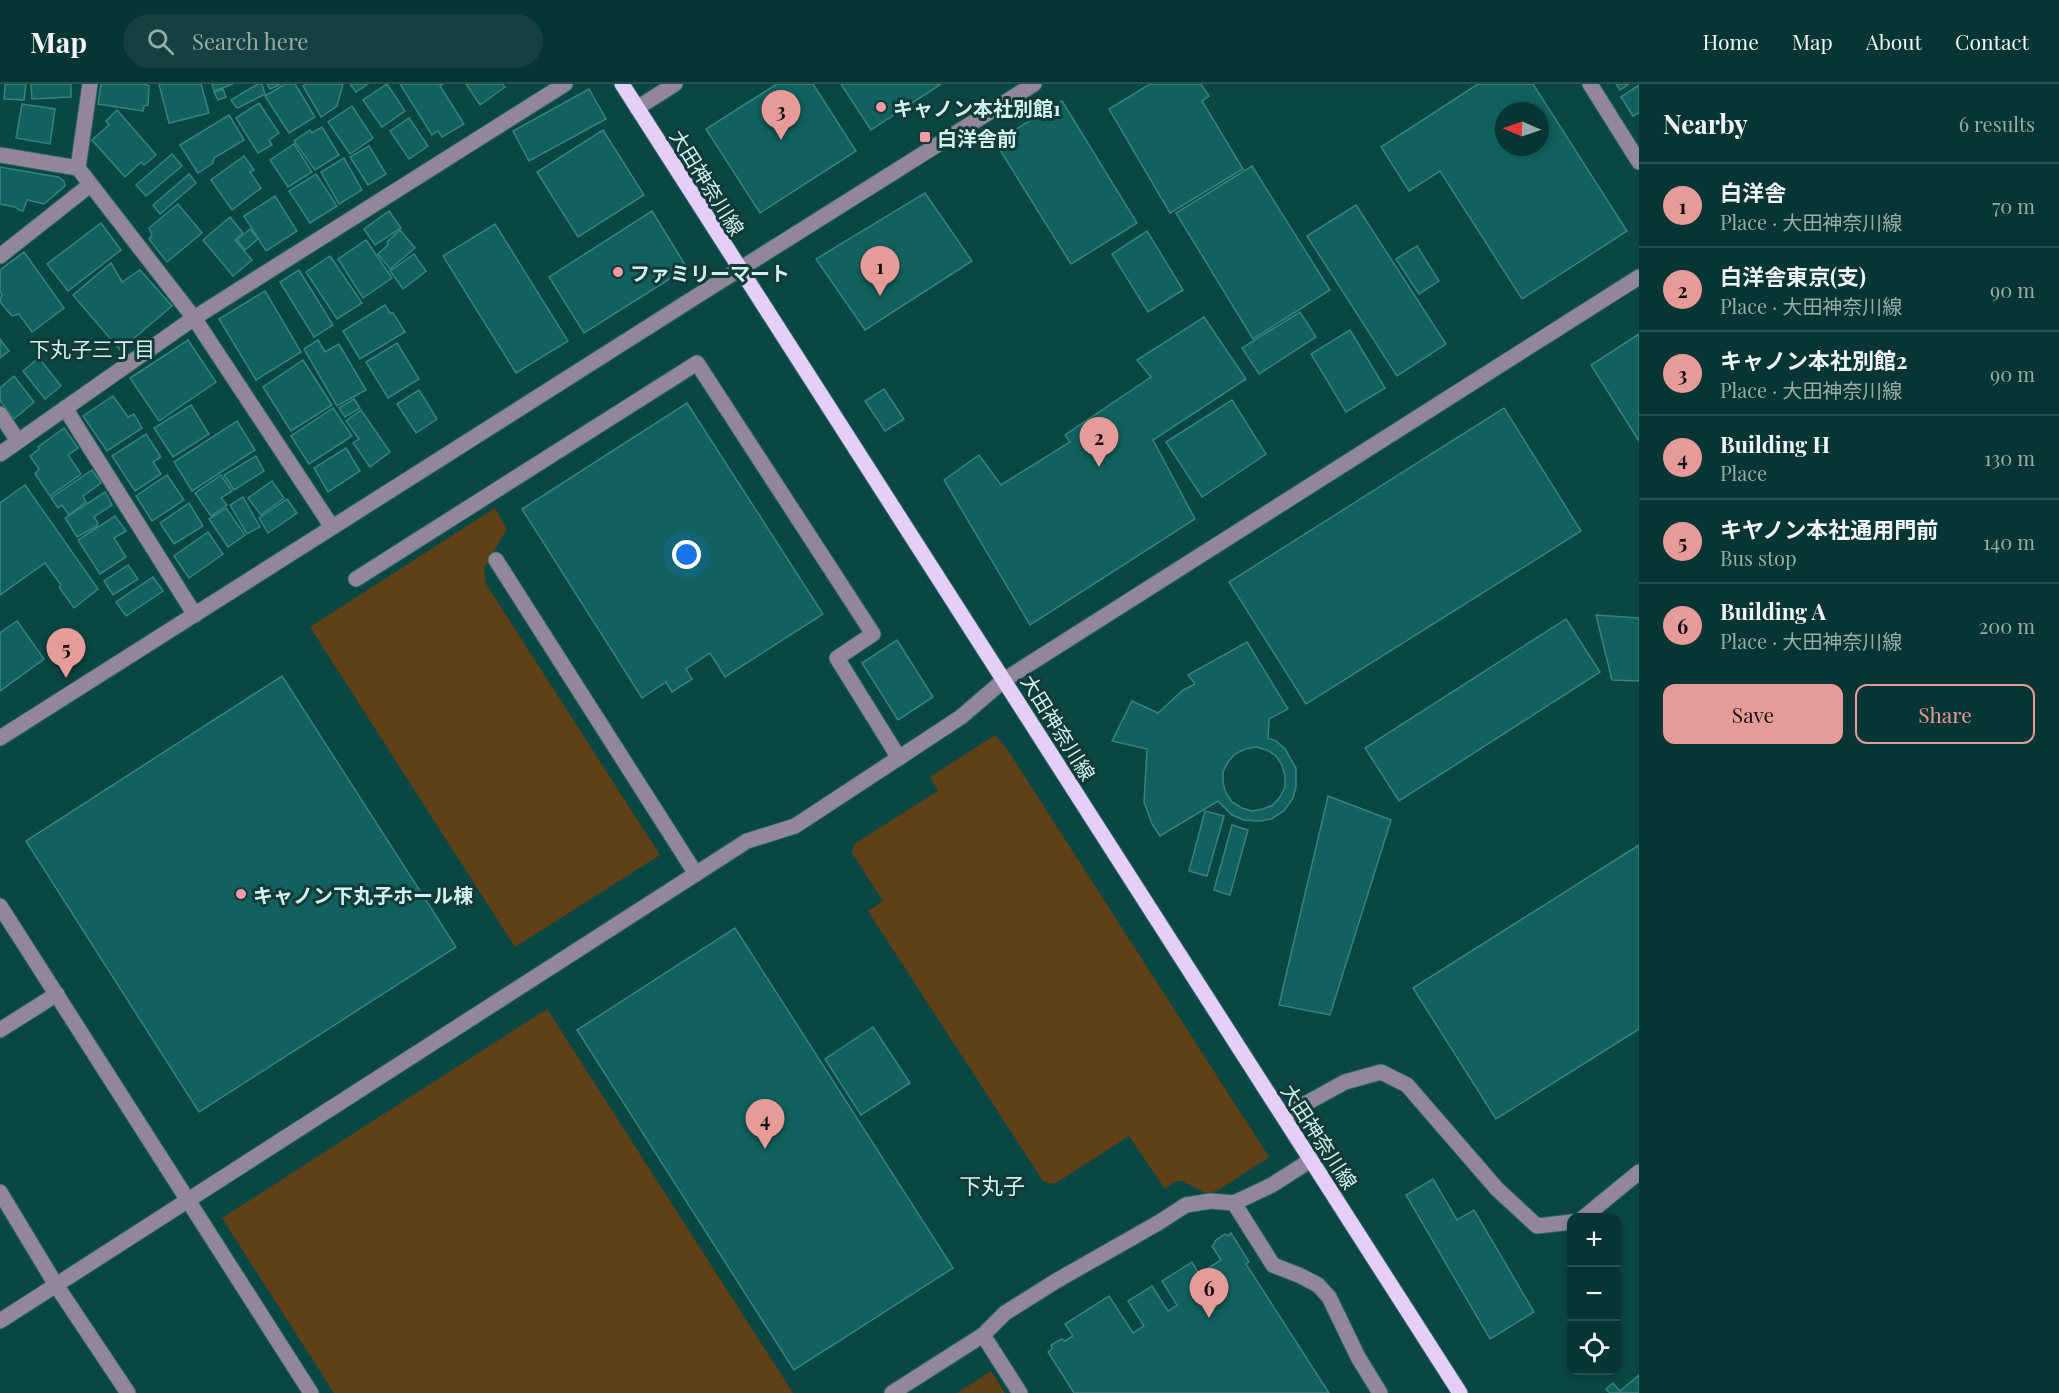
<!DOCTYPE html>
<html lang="en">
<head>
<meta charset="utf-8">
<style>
  :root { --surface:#073533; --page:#15403f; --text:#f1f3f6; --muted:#98abac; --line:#28504e; --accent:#e69b98 }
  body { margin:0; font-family:"Playfair Display","Noto Sans JP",serif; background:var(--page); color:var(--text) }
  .controls { position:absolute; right:18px; bottom:18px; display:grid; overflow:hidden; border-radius:12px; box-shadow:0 3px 9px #0003 }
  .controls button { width:54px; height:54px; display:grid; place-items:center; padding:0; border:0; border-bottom:2px solid var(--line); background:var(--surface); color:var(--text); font:30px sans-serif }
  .compass { position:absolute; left:1495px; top:18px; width:54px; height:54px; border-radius:50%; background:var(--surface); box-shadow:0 3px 9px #0003; rotate:272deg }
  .you { position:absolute; left:687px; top:471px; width:21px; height:21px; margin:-15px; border:4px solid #fff; border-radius:50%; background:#1a73e8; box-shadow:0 0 0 9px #1a73e833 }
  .badge { display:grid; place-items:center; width:39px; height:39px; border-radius:50%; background:var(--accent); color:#111; font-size:20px; font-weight:700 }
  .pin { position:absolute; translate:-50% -50px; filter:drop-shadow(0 2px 3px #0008) }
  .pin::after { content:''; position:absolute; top:32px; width:21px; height:18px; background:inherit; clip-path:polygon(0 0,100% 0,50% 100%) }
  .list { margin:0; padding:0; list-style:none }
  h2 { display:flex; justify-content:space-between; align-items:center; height:78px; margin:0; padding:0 24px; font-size:26px }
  h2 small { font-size:20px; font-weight:400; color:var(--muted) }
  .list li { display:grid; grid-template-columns:39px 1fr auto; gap:18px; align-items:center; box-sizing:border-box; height:84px; padding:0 24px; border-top:2px solid var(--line) }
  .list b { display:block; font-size:22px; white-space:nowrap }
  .list p { margin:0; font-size:20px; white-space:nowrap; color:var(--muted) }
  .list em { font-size:20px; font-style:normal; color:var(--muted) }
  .actions { display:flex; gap:12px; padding:18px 24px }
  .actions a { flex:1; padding:14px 0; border:2px solid var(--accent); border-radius:12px; text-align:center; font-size:21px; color:var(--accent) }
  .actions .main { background:var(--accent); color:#111 }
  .icon { flex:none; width:33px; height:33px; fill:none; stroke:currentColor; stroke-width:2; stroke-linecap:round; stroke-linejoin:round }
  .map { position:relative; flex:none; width:1639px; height:1309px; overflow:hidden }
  header { display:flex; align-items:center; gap:36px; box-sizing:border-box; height:84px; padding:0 30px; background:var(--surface); border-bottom:2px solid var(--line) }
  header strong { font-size:28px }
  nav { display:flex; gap:33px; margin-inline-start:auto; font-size:21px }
  .search { width:420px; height:54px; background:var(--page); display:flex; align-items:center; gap:15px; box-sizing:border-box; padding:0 21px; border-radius:33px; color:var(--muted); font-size:22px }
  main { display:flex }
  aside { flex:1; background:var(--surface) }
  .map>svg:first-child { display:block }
</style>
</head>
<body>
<header>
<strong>Map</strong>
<div class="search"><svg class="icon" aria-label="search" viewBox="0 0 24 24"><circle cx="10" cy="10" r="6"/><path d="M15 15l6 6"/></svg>Search here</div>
<nav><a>Home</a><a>Map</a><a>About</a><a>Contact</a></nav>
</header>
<main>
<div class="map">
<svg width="1639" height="1309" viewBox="0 0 1639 1309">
  <rect width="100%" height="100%" fill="#094744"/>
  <!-- green -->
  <g fill="#604016">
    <polygon points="495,424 507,445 484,484 486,500 660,771 515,863 310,543"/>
    <polygon points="995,651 1007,665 1269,1073 1217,1107 1206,1109 1182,1097 1176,1097 1165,1105 1129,1052 1056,1099 1051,1100 1043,1097 868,827 883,817 852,769 854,760 938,707 930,693"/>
    <polygon points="547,925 793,1309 334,1309 222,1134"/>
    <polygon points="991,1287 1005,1309 957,1309"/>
  </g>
  <!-- building -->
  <g fill="#11625e" stroke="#38827d" stroke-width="1.5" fill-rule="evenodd">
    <polygon points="5,0 26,0 24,16 4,15"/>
    <polygon points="31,0 71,0 71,13 32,15"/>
    <polygon points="101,0 145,0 149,2 148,21 144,22 143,27 98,20"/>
    <polygon points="159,0 201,0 209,29 169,39"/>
    <polygon points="212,0 233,0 214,7"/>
    <polygon points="258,0 262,0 265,10 238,24 236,23 231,16"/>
    <polygon points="267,0 281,0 270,5"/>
    <polygon points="285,0 295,0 315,33 289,49 265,12"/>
    <polygon points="307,0 343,0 337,22 321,33 303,2"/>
    <polygon points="350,0 368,0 356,8"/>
    <polygon points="387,0 405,27 382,43 363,16"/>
    <polygon points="400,0 443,0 440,2 464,40 442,53 438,47 432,51"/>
    <polygon points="466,0 502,0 505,3 480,21"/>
    <polygon points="777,0 813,0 856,67 760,129 706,45"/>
    <polygon points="841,0 941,0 871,46"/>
    <polygon points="1150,0 1201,0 1209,12 1202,17 1243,85 1170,129 1109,25"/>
    <path d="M1478 0H1533L1627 147 1522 215 1440 87 1409 107 1381 63ZM1504 27H1540V63H1504Z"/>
    <polygon points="1616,0 1629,0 1620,6"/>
    <polygon points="1639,1 1639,29 1633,32 1621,13"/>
    <polygon points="223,5 226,13 218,16 214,8"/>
    <polygon points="589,5 606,35 529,77 513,47"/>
    <polygon points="1062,17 1137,139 1071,180 995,58"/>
    <polygon points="259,19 279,49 269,56 272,61 258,69 236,34"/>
    <polygon points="22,20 55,25 50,60 16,54"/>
    <polygon points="352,22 373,54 350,70 328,38"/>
    <polygon points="117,26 156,71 144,81 141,78 125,93 92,56 109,41 106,37"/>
    <polygon points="229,31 244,56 214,74 213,79 198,89 180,61"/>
    <polygon points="409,34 428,62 409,75 390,47"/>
    <polygon points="322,43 339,71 315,86 294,57 310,46 312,49"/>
    <polygon points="603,46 644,111 578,153 537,88"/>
    <polygon points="294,60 312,88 288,103 270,76"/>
    <polygon points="369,62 386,90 368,101 350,73"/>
    <polygon points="172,70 182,82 146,112 136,101"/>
    <polygon points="244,72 254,86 250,88 261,104 232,126 211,96"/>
    <polygon points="344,74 362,106 339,120 321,88"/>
    <polygon points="1252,82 1330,206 1253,255 1176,129"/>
    <polygon points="0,83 58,93 64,97 65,102 44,120 27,116 23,127 19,126 15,123 0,120"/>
    <polygon points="189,90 196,99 160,130 153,121"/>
    <polygon points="316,90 337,122 310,139 289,107"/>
    <polygon points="925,109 972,177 865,246 816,175"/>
    <polygon points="275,112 297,147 266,167 244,132"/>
    <polygon points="178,120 202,149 167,178 149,155 152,151 149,144"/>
    <polygon points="1356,121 1446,260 1397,292 1307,152"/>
    <polygon points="389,127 401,144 375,161 364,145"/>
    <polygon points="652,127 687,184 584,249 549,193"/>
    <polygon points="230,133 243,149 235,156 252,176 233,192 203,156"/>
    <polygon points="101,139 121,166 68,207 47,180"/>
    <polygon points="495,140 568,257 516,289 443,172"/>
    <polygon points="250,145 258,155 245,166 237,156"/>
    <polygon points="400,146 415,164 390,185 378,170 388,161 387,158"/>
    <polygon points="1147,147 1183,206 1148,228 1112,170"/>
    <polygon points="366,156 392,194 363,214 338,175"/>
    <polygon points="1417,162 1439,197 1419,210 1396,175"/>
    <polygon points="24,168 64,224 32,248 19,230 12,232 0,218 2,210 0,208 0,186"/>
    <polygon points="414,170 426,187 403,205 390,187"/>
    <polygon points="330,172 362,219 337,235 306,188"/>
    <polygon points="111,179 122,198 140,186 172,222 120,266 73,211"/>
    <polygon points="299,186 333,241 314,253 280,198"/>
    <polygon points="265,207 301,268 256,296 219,235"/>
    <polygon points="385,221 390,229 393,229 405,248 360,275 343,247"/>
    <polygon points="1300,228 1316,253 1259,290 1242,264"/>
    <polygon points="1204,233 1246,295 1153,356 1195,435 1030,541 944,396 979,371 1001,401 1070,358 1065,351 1151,293 1137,276"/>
    <polygon points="1350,246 1385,304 1346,328 1311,270"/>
    <polygon points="1639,250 1639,357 1591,281"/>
    <polygon points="0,255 9,267 0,274"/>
    <polygon points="188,256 216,298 159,337 130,294"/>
    <polygon points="318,256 325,268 339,260 366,306 337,322 304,265"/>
    <polygon points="397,259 419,295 388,314 366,278"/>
    <polygon points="39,274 61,302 45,315 23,287"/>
    <polygon points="303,276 332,321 291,347 263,303"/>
    <polygon points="14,292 34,318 14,335 0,317 0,304"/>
    <polygon points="884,305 904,335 885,347 865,317"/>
    <polygon points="419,306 437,335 416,349 397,320"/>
    <polygon points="113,312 128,333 134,330 142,344 107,367 83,332"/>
    <polygon points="354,315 360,324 345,333 339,324"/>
    <polygon points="1232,316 1266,370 1202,413 1166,358"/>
    <polygon points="687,319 823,530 725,593 710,569 686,585 692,595 672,608 666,598 642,614 522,425"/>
    <polygon points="191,321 209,350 173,373 154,344"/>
    <polygon points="333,324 352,352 309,380 291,352"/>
    <polygon points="1504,324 1581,447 1306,620 1229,498"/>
    <polygon points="361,326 390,368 370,383 353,359 359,355 346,337"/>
    <polygon points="237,337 255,366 192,407 174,378"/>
    <polygon points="64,344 78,364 68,371 81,390 50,412 35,390 39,385 30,372 39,365 38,363"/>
    <polygon points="146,350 161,373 153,378 161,390 135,407 112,372"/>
    <polygon points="346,364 360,387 328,408 314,384"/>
    <polygon points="256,372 264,387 234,406 224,391"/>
    <polygon points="92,386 101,399 83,412 86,418 69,431 62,421 58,424 51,414"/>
    <polygon points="167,391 184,416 152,437 136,412"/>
    <polygon points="221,391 232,407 221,414 227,421 211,432 195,409"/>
    <polygon points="272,397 284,414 261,431 248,414"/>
    <polygon points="25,401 98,505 74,524 59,503 61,501 45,479 0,511 0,419"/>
    <polygon points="105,408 112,421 94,433 98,439 97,442 77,453 65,434"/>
    <polygon points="243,413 260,443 247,450 230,421"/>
    <polygon points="287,415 297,429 268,449 259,434"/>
    <polygon points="189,419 203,442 174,460 160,439"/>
    <polygon points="226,424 245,451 228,463 209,435"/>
    <polygon points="115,432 126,447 114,454 126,473 100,490 78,456"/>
    <polygon points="208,448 223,470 189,494 174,472"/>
    <polygon points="128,481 138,495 113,511 104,497"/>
    <polygon points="153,493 163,507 126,532 116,518"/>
    <polygon points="1596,531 1639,534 1639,597 1612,596"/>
    <polygon points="1566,535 1600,588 1399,717 1365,664"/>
    <polygon points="17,537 44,575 0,607 0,549"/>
    <polygon points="897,556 933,613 898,636 862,579"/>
    <path d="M1247 558 1288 625 1269 635 1268 654 1276 657 1285 665 1296 684V703L1293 714 1284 727 1271 735 1260 737 1244 736 1232 731 1218 717 1160 752 1152 740 1144 718 1147 665 1112 657 1132 617 1158 629 1183 606 1195 600 1188 591ZM1256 663 1267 666 1276 672 1282 681 1285 692V703L1280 713 1273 721 1263 725 1252 727 1242 724 1232 718 1226 709 1223 699V688L1228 678 1235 670 1245 665Z"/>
    <polygon points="282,592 456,863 199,1028 26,757"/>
    <polygon points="1328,712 1391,736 1330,931 1279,921"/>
    <polygon points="1205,727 1224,732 1207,792 1189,787"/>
    <polygon points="1232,741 1248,746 1230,811 1214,806"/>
    <polygon points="1639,761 1639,945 1496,1035 1413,904"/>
    <polygon points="735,844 953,1184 794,1286 577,946"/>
    <polygon points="873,943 910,999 861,1031 825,975"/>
    <polygon points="1433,1095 1457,1136 1474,1126 1534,1228 1490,1255 1406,1111"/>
    <polygon points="1231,1149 1249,1178 1246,1180 1329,1309 1074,1309 1048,1268 1052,1265 1051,1261 1062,1255 1065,1257 1073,1252 1065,1240 1109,1212 1133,1249 1144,1242 1128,1217 1152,1202 1168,1227 1177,1221 1162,1197 1192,1178 1199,1190 1221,1176 1212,1162 1215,1159 1215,1157 1225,1150 1228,1152"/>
    <polygon points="1639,1291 1639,1309 1610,1309 1606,1305 1613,1299 1620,1307"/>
  </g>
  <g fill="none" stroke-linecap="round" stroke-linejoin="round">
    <defs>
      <g id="minor">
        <polyline points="90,0 78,84 194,234 332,443"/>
        <polyline points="1590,0 1639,78"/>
        <polyline points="637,24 675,0"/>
        <polyline points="0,71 78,84"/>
        <polyline points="0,172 90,101"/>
        <polyline points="65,324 195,531"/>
        <polyline points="0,330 18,357"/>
        <polyline points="0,370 194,234 565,0"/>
        <polyline points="496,476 696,790"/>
        <polyline points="356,495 697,279 873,550 837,574 899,674"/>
        <polyline points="0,654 708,205 1034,0"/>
        <polyline points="0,822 311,1309"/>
        <polyline points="0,946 57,910"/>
        <polyline points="1283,1032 1345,998 1381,988 1407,1001 1497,1105 1537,1142 1572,1138"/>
        <polyline points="0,1108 56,1201 128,1309"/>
        <polyline points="1234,1119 1273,1181 1301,1192 1318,1201 1329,1213 1358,1273 1380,1309"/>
        <polyline points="1583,1134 1639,1088"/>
        <polyline points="0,1237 747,757 795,742 961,633 1004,596 1639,193"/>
        <polyline points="983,1251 1020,1309"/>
        <polyline points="892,1309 983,1251 1005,1229 1056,1197 1158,1139 1186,1121 1211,1117 1234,1119 1272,1101 1311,1076"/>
      </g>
      <polyline id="major" points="622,0 1460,1309"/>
    </defs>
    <!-- minor casing -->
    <use href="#minor" stroke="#2d6663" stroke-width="17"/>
    <!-- major casing -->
    <use href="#major" stroke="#2d6663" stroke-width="17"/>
    <!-- minor -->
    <use href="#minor" stroke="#91869b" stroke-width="15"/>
    <!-- major -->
    <use href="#major" stroke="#e5cef8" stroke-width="15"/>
  </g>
  <!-- markers -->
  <g fill="#f39aa8" stroke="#133a38" stroke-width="2">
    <circle cx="881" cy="23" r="6"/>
    <rect x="919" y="47" width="12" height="12" rx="3"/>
    <circle cx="618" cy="188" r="6"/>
    <circle cx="241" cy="810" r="6"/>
  </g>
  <g text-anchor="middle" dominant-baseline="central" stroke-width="6" stroke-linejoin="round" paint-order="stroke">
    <!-- poi labels -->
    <g font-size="20" font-weight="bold" fill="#cff2ee" stroke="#133a38" text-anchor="start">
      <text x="893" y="23">キャノン本社別館1</text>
      <text x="937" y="53">白洋舎前</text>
      <text x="630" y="188">ファミリーマート</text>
      <text x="253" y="810">キャノン下丸子ホール棟</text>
    </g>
    <!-- street labels -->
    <g font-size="20" fill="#cff2ee" stroke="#133a38">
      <text transform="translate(708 98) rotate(58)">大田神奈川線</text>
      <text transform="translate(1059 643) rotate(58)">大田神奈川線</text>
      <text transform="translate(1320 1052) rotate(57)">大田神奈川線</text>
    </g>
    <!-- neighbourhood labels -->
    <g font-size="21" fill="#cff2ee" stroke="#133a38">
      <text x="92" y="264">下丸子三丁目</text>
    </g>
    <!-- quarter labels -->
    <g font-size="22" fill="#cff2ee" stroke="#133a38">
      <text x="992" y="1101">下丸子</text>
    </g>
  </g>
</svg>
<div class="controls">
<button>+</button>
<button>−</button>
<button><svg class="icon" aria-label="locate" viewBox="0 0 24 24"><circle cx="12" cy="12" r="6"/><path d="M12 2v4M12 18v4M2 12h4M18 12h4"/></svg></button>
</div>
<svg class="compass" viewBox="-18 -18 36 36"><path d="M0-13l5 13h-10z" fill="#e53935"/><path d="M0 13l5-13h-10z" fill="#98abac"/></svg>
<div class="you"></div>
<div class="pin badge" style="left:880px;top:212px">1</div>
<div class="pin badge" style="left:1099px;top:383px">2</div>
<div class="pin badge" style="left:781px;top:56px">3</div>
<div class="pin badge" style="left:765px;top:1065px">4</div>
<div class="pin badge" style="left:66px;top:594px">5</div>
<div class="pin badge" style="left:1209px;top:1234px">6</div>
</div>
<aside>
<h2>Nearby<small>6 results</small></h2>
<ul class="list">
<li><span class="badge">1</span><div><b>白洋舎</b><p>Place · 大田神奈川線</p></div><em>70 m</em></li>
<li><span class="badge">2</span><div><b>白洋舎東京(支)</b><p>Place · 大田神奈川線</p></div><em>90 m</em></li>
<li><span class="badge">3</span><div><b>キャノン本社別館2</b><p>Place · 大田神奈川線</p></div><em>90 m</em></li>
<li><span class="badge">4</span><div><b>Building H</b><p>Place</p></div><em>130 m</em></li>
<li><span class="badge">5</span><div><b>キヤノン本社通用門前</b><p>Bus stop</p></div><em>140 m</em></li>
<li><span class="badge">6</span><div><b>Building A</b><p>Place · 大田神奈川線</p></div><em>200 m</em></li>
</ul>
<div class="actions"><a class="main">Save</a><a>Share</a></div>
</aside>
</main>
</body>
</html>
